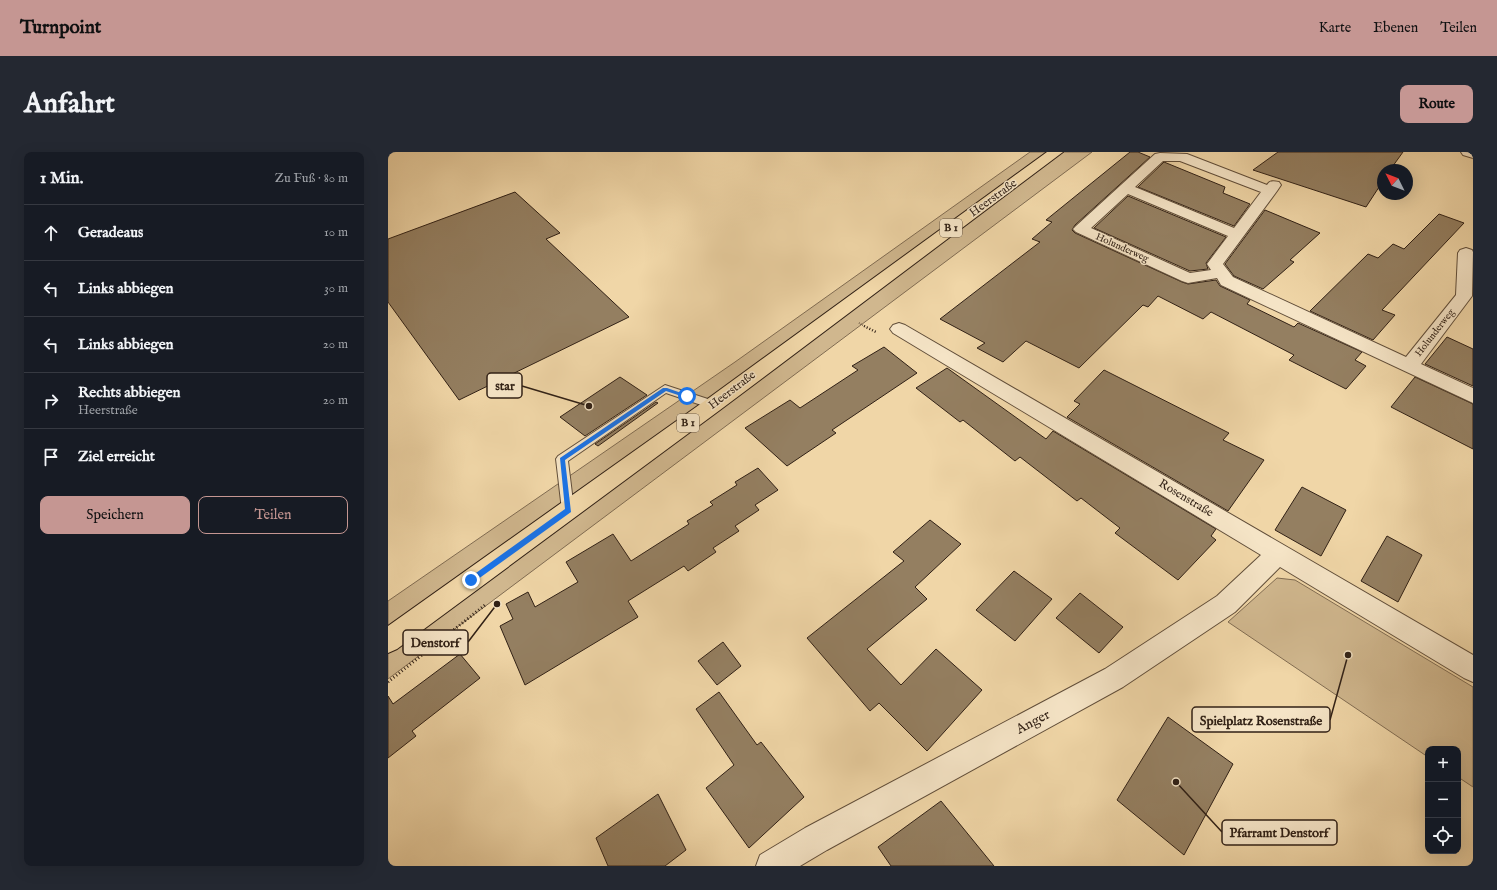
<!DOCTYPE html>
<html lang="de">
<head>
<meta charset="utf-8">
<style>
  :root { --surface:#171b24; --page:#242831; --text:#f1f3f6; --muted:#9ea1a6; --line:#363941; --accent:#c59692 }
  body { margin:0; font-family:"IM FELL English",serif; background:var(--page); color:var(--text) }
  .controls { position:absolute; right:12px; bottom:12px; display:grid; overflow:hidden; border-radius:8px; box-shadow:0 4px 16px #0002 }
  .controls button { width:36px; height:36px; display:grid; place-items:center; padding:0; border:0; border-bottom:1px solid var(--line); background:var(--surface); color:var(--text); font:20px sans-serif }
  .compass { position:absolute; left:989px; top:12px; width:36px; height:36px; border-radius:50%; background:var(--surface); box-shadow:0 4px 16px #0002; rotate:312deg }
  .stop { position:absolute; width:12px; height:12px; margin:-9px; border:3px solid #1a73e8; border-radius:50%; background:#fff }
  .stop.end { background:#1a73e8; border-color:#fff; box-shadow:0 1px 4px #0008 }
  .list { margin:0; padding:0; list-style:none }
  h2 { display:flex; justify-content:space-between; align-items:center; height:52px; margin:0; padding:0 16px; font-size:17px }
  h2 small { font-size:13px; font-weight:400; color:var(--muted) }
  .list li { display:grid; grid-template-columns:26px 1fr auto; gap:12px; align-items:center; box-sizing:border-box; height:56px; padding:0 16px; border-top:1px solid var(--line) }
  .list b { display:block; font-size:15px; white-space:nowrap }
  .list p { margin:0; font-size:13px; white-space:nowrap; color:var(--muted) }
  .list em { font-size:13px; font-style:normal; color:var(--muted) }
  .actions { display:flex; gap:8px; padding:12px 16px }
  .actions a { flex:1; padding:9px 0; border:1px solid var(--accent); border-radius:8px; text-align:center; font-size:14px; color:var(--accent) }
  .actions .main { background:var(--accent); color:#111 }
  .icon { flex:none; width:22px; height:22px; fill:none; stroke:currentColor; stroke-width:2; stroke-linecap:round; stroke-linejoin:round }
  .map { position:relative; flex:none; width:1085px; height:714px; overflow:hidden; border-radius:8px }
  header { display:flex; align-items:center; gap:24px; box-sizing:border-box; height:56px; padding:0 20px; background:var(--accent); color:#111 }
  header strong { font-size:19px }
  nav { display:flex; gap:22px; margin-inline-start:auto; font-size:14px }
  .intro { display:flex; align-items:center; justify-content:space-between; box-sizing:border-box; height:96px; padding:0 24px }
  h1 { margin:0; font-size:28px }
  .button { padding:10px 18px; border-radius:8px; background:var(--accent); color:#111; font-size:14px; font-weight:700 }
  main { display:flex; gap:24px; padding:0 24px }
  aside { flex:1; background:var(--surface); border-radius:8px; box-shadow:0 4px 16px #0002 }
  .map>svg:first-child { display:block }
</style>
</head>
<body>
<header>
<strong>Turnpoint</strong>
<nav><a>Karte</a><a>Ebenen</a><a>Teilen</a></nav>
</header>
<div class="intro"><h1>Anfahrt</h1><a class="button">Route</a></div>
<main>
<aside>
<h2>1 Min.<small>Zu Fuß · 80 m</small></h2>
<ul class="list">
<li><svg class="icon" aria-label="ahead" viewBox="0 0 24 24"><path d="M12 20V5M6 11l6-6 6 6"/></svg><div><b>Geradeaus</b></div><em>10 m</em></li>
<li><svg class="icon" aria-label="left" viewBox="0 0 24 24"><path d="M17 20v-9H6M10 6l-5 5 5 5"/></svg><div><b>Links abbiegen</b></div><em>30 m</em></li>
<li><svg class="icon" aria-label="left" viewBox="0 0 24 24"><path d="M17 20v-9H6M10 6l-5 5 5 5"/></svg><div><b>Links abbiegen</b></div><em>20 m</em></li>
<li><svg class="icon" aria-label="right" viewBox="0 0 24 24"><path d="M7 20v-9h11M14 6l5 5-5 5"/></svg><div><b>Rechts abbiegen</b><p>Heerstraße</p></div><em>20 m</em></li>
<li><svg class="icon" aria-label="arrive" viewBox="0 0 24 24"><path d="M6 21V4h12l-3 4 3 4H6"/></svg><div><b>Ziel erreicht</b></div></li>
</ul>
<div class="actions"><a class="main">Speichern</a><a>Teilen</a></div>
</aside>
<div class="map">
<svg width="1085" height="714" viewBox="0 0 1085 714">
  <rect width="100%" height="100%" fill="#f0d6a7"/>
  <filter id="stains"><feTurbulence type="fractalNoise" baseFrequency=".005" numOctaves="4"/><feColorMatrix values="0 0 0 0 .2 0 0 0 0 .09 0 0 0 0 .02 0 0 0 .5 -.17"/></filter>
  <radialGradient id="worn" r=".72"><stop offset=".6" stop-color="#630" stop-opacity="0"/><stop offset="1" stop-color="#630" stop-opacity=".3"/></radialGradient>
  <!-- green -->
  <g fill="#d0b78e" stroke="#806c52">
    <polygon points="642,0 704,0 0,527 0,449 347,210"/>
    <polygon points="889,426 907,428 1085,535 1085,635 1070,625 1070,597 1040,597 1040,605 840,470"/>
  </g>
  <!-- building -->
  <g fill="#947f61" stroke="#312116">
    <polygon points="742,0 750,0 762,5 687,73 684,78 687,81 794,130 800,132 828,128 832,134 862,148 859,152 906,175 910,171 974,200 967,208 978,214 958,237 901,208 906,203 823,160 815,167 770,144 760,155 755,153 691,216 638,189 615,210 589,196 597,191 552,167 652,90 644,87 664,70 658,68"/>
    <polygon points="890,0 1015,0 1002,18 995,18 995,29 978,55 865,18"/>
    <polygon points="776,10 837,35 835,41 862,52 846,74 750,35"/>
    <polygon points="127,40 172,81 158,87 241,165 71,248 0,150 0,87"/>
    <polygon points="740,44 838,85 818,111 820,117 802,119 706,76"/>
    <polygon points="877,58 932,81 902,108 906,110 875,137 846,124 837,112"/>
    <polygon points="1051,62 1076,71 994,158 1007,163 985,188 922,159 980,102 990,106 1005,92 1016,97"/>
    <polygon points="1059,185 1085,197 1085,234 1037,212"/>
    <polygon points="496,195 529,221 444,278 448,281 399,314 357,276 402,248 412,256 470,218 464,214"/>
    <polygon points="559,216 658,287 665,279 828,377 823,384 828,388 790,428 727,381 732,376 693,346 689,349 632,305 627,309 575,268 572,270 528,236"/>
    <polygon points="716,218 841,281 835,288 876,308 840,359 679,265 692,252 686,249"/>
    <polygon points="232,225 259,243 197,284 172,265"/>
    <polygon points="1027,225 1085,252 1085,297 1003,255"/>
    <polygon points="268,250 270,251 210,294 207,292"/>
    <polygon points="370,316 390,338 367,353 371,358 347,374 351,379 325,396 328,400 300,419 296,414 240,449 250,465 137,533 112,474 125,467 118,452 140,440 147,455 190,430 178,410 225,382 243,409 301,372 299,369 325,353 322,350 349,333 347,330"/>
    <polygon points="914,335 958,358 933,404 887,378"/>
    <polygon points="542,368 573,392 527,435 539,447 479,497 513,533 548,497 594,538 539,599 491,551 482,559 419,486 516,409 505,400"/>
    <polygon points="999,384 1034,403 1010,450 973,429"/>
    <polygon points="626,419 664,447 627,489 588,458"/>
    <polygon points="692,441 735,475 711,501 668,466"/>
    <polygon points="335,490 353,514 329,533 310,509"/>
    <polygon points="72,502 92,526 24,579 28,584 0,606 0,544 5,552"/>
    <polygon points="331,540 369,593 373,590 416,645 361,696 318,636 346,613 308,557"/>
    <polygon points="780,565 845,612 796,703 729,648"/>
    <polygon points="270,642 298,698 277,714 220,714 208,686"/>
    <polygon points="553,649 606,714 503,714 490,695"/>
  </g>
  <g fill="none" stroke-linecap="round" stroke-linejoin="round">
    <defs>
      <polygon id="service" points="277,233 329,250 330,253 329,256 325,257 278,241 180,309 186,358 184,361 180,363 176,361 174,358 168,307 170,304"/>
      <g id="minor">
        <polygon points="1073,0 1085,0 1085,6 1075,3"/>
        <path d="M772 1 799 2 879 33C882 28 886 29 891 30L893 33 889 39 835 112 845 125 1018 205 1068 143 1070 101 1072 98 1078 96 1084 98 1085 100 1084 144 1033 212 1085 236V251L833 133 829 126 800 131 794 129 688 80 685 77 688 74 767 2ZM775 9H792L873 40 846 76 747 35ZM740 42 840 84 819 112 823 118 802 121 703 76Z"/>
        <polygon points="511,171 517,173 1085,503 1085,530 1076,526 892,415 847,460 735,535 439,698 412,714 368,714 372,703 417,676 717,517 829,444 873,403 505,181 502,177 505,173"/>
      </g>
      <polygon id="primary" points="659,0 675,0 332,258 9,497 0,501 0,474 318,248"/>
    </defs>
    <!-- service casing -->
    <use href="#service" stroke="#614e3a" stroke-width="2"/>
    <!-- minor casing -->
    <use href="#minor" stroke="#614e3a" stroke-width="2"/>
    <!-- primary casing -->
    <use href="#primary" stroke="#312116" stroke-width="2"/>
    <!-- path-far2 -->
    <polyline stroke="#312116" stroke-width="1.5" stroke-dasharray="0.5 1.5" stroke-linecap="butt" points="471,171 478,175"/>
    <!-- path-far1 -->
    <polyline stroke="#312116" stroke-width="2.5" stroke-dasharray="1 2" stroke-linecap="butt" points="476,174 488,180"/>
    <!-- path -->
    <polyline stroke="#312116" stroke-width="3" stroke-dasharray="1 2.5" stroke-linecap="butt" points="0,530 97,453"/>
    <!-- service -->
    <use href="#service" fill="#f5e4c6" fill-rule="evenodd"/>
    <!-- minor -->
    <use href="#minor" fill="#f5e4c6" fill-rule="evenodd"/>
    <!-- primary -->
    <use href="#primary" fill="#f0d6a7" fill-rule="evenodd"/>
  </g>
  <!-- route -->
  <polygon fill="#1a73e8" points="275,236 279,236 302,244 299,246 278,239 177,308 183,360 86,430 81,430 81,426 177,357 172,306"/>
  <g text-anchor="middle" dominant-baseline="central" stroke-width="3" stroke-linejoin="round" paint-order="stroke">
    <!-- far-street labels -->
    <g font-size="10" fill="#312116" stroke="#f5e4c6">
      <text transform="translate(734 96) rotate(24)">Holunderweg</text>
      <text transform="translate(1047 181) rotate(-52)">Holunderweg</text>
    </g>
    <!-- shield labels -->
    <g fill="#f5e4c6" stroke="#6c5c4b" stroke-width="1">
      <rect x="552" y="67" width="22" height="18" rx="3"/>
      <rect x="289" y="262" width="22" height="18" rx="3"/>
    </g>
    <g font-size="11" font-weight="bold" fill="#312116">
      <text x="563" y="76">B 1</text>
      <text x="300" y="271">B 1</text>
    </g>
    <!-- street labels -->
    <g font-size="12" fill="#312116" stroke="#f5e4c6">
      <text transform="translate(605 46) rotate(-36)">Heerstraße</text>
      <text transform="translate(344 238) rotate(-37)">Heerstraße</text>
      <text transform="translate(798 346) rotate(31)">Rosenstraße</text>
    </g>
    <!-- near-street labels -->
    <g font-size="14" fill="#312116" stroke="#f5e4c6">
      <text transform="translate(645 570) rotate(-28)">Anger</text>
    </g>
  </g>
  <!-- callouts -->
  <path fill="none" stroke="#312116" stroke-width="1.5" d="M201 254L134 234M109 452L80 490M960 503L942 568M788 630L834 680"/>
  <g fill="#312116" stroke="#f5e4c6" stroke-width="1.5">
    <circle cx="201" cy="254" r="4"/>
    <circle cx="109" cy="452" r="4"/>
    <circle cx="960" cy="503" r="4"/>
    <circle cx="788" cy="630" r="4"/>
  </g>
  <g fill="#f5e4c6" stroke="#312116" stroke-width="1.5">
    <rect x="99" y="221" width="35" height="25" rx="4"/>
    <rect x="15" y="478" width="65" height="25" rx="4"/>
    <rect x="804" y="555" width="138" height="25" rx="4"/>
    <rect x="834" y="668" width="115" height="25" rx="4"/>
  </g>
  <g font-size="13" text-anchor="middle" font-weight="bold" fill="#312116">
    <text x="117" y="238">star</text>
    <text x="47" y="495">Denstorf</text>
    <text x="873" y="573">Spielplatz Rosenstraße</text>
    <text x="891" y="685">Pfarramt Denstorf</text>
  </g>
  <rect width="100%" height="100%" filter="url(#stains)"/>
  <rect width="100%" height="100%" fill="url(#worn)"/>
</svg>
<div class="controls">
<button>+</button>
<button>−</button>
<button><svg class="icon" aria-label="locate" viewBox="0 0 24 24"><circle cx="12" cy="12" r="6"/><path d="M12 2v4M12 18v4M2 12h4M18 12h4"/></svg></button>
</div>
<svg class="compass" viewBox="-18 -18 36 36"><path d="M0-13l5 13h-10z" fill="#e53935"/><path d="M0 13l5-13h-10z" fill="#9ea1a6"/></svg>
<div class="stop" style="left:299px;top:244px"></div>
<div class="stop end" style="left:83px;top:428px"></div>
</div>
</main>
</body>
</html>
